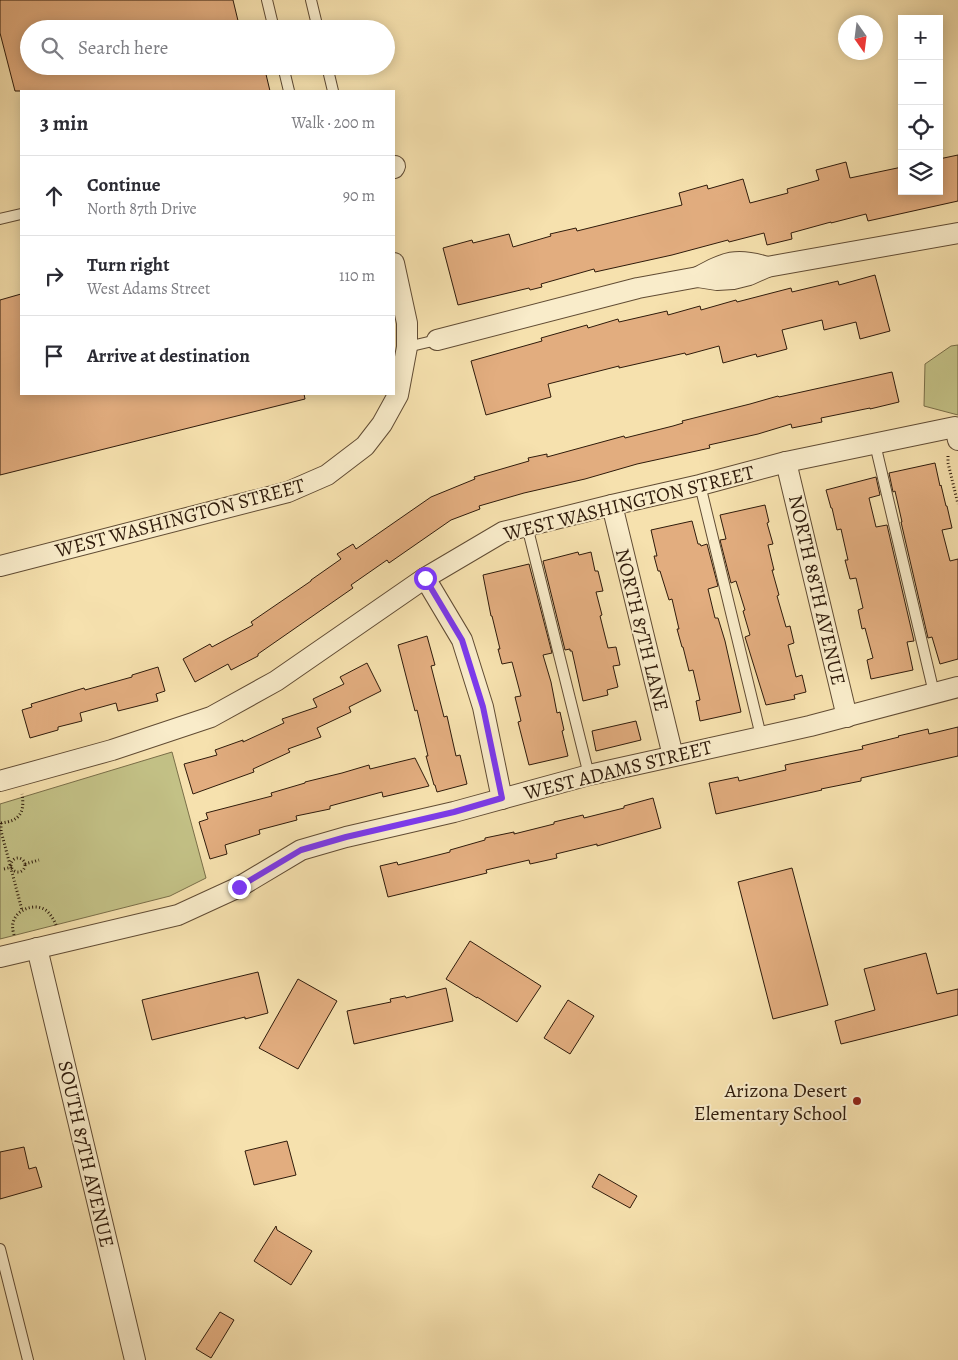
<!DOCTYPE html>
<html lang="en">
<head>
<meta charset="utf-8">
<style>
  :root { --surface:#fff; --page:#f2f2f3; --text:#2b2b33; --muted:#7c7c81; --line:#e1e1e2 }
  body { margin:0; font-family:Alegreya,serif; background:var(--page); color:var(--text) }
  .controls { position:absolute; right:15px; top:15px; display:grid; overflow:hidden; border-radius:0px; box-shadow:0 2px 12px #0003 }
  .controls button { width:45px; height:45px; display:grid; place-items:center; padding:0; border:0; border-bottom:1px solid var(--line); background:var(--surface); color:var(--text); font:25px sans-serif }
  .compass { position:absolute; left:838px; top:15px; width:45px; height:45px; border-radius:50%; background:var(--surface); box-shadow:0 2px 12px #0003; rotate:166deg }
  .stop { position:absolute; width:15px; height:15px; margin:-11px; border:4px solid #7c3aed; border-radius:50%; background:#fff }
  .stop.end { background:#7c3aed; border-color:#fff; box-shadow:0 1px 5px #0008 }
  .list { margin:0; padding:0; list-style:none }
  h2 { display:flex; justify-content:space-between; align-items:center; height:65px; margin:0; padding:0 20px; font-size:21px }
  h2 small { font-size:16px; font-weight:400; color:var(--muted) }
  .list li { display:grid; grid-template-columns:32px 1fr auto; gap:15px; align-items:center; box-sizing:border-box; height:80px; padding:0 20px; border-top:1px solid var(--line) }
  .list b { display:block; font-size:19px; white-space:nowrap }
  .list p { margin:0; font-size:16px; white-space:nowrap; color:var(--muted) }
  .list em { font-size:16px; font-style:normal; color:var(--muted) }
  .icon { flex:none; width:28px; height:28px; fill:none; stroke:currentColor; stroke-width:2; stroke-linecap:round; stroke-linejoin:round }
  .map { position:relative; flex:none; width:958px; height:1360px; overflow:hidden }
  .search { position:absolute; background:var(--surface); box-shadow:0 2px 12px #0003; left:20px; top:20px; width:375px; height:55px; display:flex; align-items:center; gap:12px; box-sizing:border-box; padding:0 18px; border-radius:28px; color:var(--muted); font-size:19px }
  .panel { position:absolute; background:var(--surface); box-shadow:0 2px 12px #0003; left:20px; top:90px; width:375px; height:305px; border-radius:0px }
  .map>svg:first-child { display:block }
</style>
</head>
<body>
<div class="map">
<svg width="958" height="1360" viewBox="0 0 958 1360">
  <rect width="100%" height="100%" fill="#f6e1ae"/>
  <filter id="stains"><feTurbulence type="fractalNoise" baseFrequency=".004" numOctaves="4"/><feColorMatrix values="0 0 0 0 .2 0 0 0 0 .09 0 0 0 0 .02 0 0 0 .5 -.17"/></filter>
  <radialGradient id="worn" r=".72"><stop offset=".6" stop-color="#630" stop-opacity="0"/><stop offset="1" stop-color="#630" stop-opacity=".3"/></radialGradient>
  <!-- green -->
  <g fill="#c3c186" stroke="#796e48">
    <polygon points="958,345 958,415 924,406 925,364 951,346"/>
    <polygon points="172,752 206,878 170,896 0,939 0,804"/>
  </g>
  <!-- building -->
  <g fill="#e2ad7f" stroke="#2f1b0b">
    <polygon points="0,0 233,0 240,29 29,29 29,66 264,66 270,91 15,91 0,33"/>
    <polygon points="958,155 958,201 868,221 866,214 831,223 831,222 791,233 792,239 767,245 764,233 729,242 728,240 672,255 595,272 594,269 541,284 542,287 530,290 529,288 458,305 443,248 472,240 473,243 509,234 513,247 551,236 550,234 576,228 577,231 682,205 679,193 707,185 708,189 743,179 750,203 788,193 787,189 819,180 816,170 846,162 850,178 902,167 902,191 939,191 939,159"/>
    <polygon points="875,275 890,331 860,339 856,322 824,330 822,320 782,330 787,349 757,357 756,354 723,363 719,346 686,355 685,353 619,368 619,366 548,384 551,397 486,415 471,361 542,341 541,338 587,325 588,328 618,319 619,322 667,311 668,315 700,306 701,310 736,300 737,302 791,288 792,292 838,281 839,285"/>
    <polygon points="21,294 21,394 304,394 305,399 0,475 0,300"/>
    <polygon points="892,372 899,402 870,409 870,408 821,418 822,422 792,428 791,424 758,434 709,445 710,448 637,464 585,479 524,493 479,506 480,509 451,520 389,563 387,560 351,585 353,588 258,654 258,656 231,670 228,664 195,682 183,659 210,644 212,647 253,625 251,622 311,581 311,580 341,559 337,554 353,544 356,549 431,497 475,479 474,477 529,461 528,458 547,454 547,457 624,436 625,438 673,426 683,423 682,421 750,404 778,396 779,397"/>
    <polygon points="935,463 940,486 941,485 946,506 947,506 952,528 942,530 950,561 958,559 958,659 940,664 932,637 928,638 901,522 902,522 895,491 893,492 889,473"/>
    <polygon points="876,477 880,495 869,498 876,527 887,525 914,641 907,642 913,670 871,679 867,660 873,658 865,628 862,629 858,610 863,608 856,578 850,579 845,560 848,560 841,529 837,530 832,508 831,508 826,490"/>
    <polygon points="765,505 769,522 767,523 773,544 768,545 774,570 772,570 779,595 777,596 786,627 790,626 794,643 788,645 796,677 802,675 806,692 794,695 795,699 766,705 745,637 750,635 743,611 745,610 736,581 731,583 720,540 726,539 720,515"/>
    <polygon points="692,521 698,544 700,544 701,546 707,544 718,586 708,589 715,618 718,618 725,641 741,712 700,721 696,701 700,700 693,670 689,671 683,647 682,647 677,629 679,629 672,599 669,600 660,571 658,571 654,556 657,556 651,530"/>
    <polygon points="578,552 579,555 591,552 595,571 598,571 603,591 596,592 602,615 600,616 608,648 616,647 620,665 613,666 618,687 607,690 608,695 583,701 572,651 570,651 570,649 565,650 543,561"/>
    <polygon points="529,564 552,653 543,655 551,682 557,713 560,712 564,730 562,731 568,756 529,765 518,722 521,721 515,697 521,696 512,662 502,664 498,649 500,649 492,616 491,616 483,575"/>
    <polygon points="427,636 435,665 431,666 444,717 447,716 456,756 460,755 467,784 437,792 435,785 434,785 426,756 428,756 417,710 415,711 398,645"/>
    <polygon points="367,663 381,691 349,707 351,712 317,728 321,737 288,749 290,752 253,769 254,772 193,794 184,764 217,755 215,750 243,740 243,742 284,723 282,719 317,707 313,699 344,684 340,677"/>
    <polygon points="158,667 165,691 156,694 158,701 118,711 116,703 80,713 82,721 58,727 58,730 30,738 22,710 32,707 31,704 84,688 85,690 132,677 132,675"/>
    <polygon points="636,721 641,740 596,751 592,731"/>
    <polygon points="958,727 958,756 861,778 861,781 821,789 822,790 716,814 709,783 738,777 739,781 786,770 785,765 863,749 862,746 899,737 898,736 928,729 929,734"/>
    <polygon points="415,758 429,786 383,797 382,792 330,806 330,809 296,816 297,820 259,830 260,834 225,845 227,854 210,859 199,822 208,819 206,813 272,796 271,793 305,783 305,782 342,773 369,765 370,769"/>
    <polygon points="653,798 661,828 597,846 597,844 556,854 557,858 530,864 529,860 486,870 487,873 388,897 380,866 397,862 398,865 450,852 450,850 485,840 485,838 514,832 514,834 554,824 554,822 583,815 584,818 624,808 624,806"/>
    <polygon points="792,868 828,1005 773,1019 738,882"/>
    <polygon points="470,941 541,986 517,1022 477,997 477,998 446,979"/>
    <polygon points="926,953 937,994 958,989 958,1015 841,1044 835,1021 875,1010 864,969"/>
    <polygon points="258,972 268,1013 245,1019 245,1017 152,1040 142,1000"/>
    <polygon points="298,979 337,1001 298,1069 259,1048"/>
    <polygon points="446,988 453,1021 354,1044 347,1011 391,1002 390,999 405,996 406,998"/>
    <polygon points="568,1000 594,1016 570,1054 544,1038"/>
    <polygon points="287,1141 296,1175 254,1185 245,1151"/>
    <polygon points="24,1147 29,1169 36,1167 42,1187 0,1199 0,1152"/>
    <polygon points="599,1174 637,1196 630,1208 592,1187"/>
    <polygon points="276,1226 277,1230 312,1251 291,1285 254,1261"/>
    <polygon points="220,1312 234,1320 211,1358 196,1349"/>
  </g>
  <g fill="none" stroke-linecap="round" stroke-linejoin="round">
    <defs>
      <g id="service">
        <polyline points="267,0 274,29"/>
        <polyline points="311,0 318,29"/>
        <polyline points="283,66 289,91"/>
        <polyline points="327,66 333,91"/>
        <polyline points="0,219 21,214"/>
        <polyline points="407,347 437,340"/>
        <polyline points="875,444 934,693"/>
        <polyline points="700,485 761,736"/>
        <polyline points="527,526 589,775"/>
        <polyline points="0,1249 28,1360"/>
      </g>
      <g id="minor">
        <polyline points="394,168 395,166"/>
        <path d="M698 277C726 262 736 257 767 267"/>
        <polyline points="437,340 638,288 698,277 717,280 733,279 749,275 767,267 958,233"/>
        <polyline points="786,462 847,717"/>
        <polyline points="612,505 673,756"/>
        <polyline points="0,566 288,492 327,475 365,446 382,424 398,395 407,347 407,323 394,263"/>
        <polyline points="425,578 462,640 483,707 502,799"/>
        <polyline points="0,781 112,750 211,717 276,681 425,578 503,532 612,505 700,485 786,462 955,427 958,440"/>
        <polyline points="37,948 135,1360"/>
        <polyline points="0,957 178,915 239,887 301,850 346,837 454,812 589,775 810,726 958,687"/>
      </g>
    </defs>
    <!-- service casing -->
    <use href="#service" stroke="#614c34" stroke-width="12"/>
    <!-- minor casing -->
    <use href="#minor" stroke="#614c34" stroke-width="22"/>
    <!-- path -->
    <g stroke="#2f1b0b" stroke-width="3" stroke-dasharray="1 2.5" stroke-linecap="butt">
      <polyline points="948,456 948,463 958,504"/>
      <polyline points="1,823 1,831 22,910"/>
      <path d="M1 823C20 821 25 812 22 794"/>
      <circle cx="18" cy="865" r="7"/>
      <polyline points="25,864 39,860"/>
      <polyline points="4,869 12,867"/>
      <path d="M14 935C13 931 12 927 13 923 16 909 36 902 47 911 51 915 54 920 56 925"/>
    </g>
    <!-- service -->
    <use href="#service" stroke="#f9ecca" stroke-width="10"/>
    <!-- minor -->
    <use href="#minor" stroke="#f9ecca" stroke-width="20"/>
  </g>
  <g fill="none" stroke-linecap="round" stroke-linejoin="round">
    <!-- route -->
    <polyline stroke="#7c3aed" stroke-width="6" points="239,887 301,850 346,837 454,812 502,798 483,707 462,640 425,578"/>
  </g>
  <!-- markers -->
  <circle fill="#8f2418" stroke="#f9ecca" stroke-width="2" cx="857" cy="1101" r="5"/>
  <g text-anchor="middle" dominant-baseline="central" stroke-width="4" stroke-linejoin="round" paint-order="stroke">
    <!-- street labels -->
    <g font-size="20" fill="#2f1b0b" stroke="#f9ecca">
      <text transform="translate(629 503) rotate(-14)">WEST WASHINGTON STREET</text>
      <text transform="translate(180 518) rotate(-15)">WEST WASHINGTON STREET</text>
      <text transform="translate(817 590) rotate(77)">NORTH 88TH AVENUE</text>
      <text transform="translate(642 630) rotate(76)">NORTH 87TH LANE</text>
      <text transform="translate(618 770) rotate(-14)">WEST ADAMS STREET</text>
      <text transform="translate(86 1154) rotate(77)">SOUTH 87TH AVENUE</text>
    </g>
    <!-- poi labels -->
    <g font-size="20" fill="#2f1b0b" stroke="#f9ecca" text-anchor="end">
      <text x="847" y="1090">Arizona Desert<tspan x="847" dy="23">Elementary School</tspan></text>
    </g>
  </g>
  <rect width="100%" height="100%" filter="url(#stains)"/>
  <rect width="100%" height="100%" fill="url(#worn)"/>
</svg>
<div class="controls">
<button>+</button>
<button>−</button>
<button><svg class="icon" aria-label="locate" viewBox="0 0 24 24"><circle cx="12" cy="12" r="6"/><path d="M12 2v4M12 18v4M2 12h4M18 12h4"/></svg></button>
<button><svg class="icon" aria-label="layers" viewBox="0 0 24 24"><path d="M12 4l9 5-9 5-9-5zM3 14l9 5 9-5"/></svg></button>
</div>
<svg class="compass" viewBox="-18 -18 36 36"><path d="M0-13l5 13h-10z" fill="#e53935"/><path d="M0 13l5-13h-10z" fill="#7c7c81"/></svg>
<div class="stop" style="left:425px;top:578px"></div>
<div class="stop end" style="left:239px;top:887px"></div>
<div class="search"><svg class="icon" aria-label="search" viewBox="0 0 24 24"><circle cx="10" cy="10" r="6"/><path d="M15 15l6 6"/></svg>Search here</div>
<section class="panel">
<h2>3 min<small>Walk · 200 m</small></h2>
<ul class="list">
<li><svg class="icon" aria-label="ahead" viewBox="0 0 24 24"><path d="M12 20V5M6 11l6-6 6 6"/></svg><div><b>Continue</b><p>North 87th Drive</p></div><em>90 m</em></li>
<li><svg class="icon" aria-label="right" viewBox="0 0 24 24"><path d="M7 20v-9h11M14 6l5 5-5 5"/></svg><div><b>Turn right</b><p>West Adams Street</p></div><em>110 m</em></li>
<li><svg class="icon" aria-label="arrive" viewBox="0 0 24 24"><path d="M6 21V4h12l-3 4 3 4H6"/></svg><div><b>Arrive at destination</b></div></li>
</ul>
</section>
</div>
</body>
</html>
